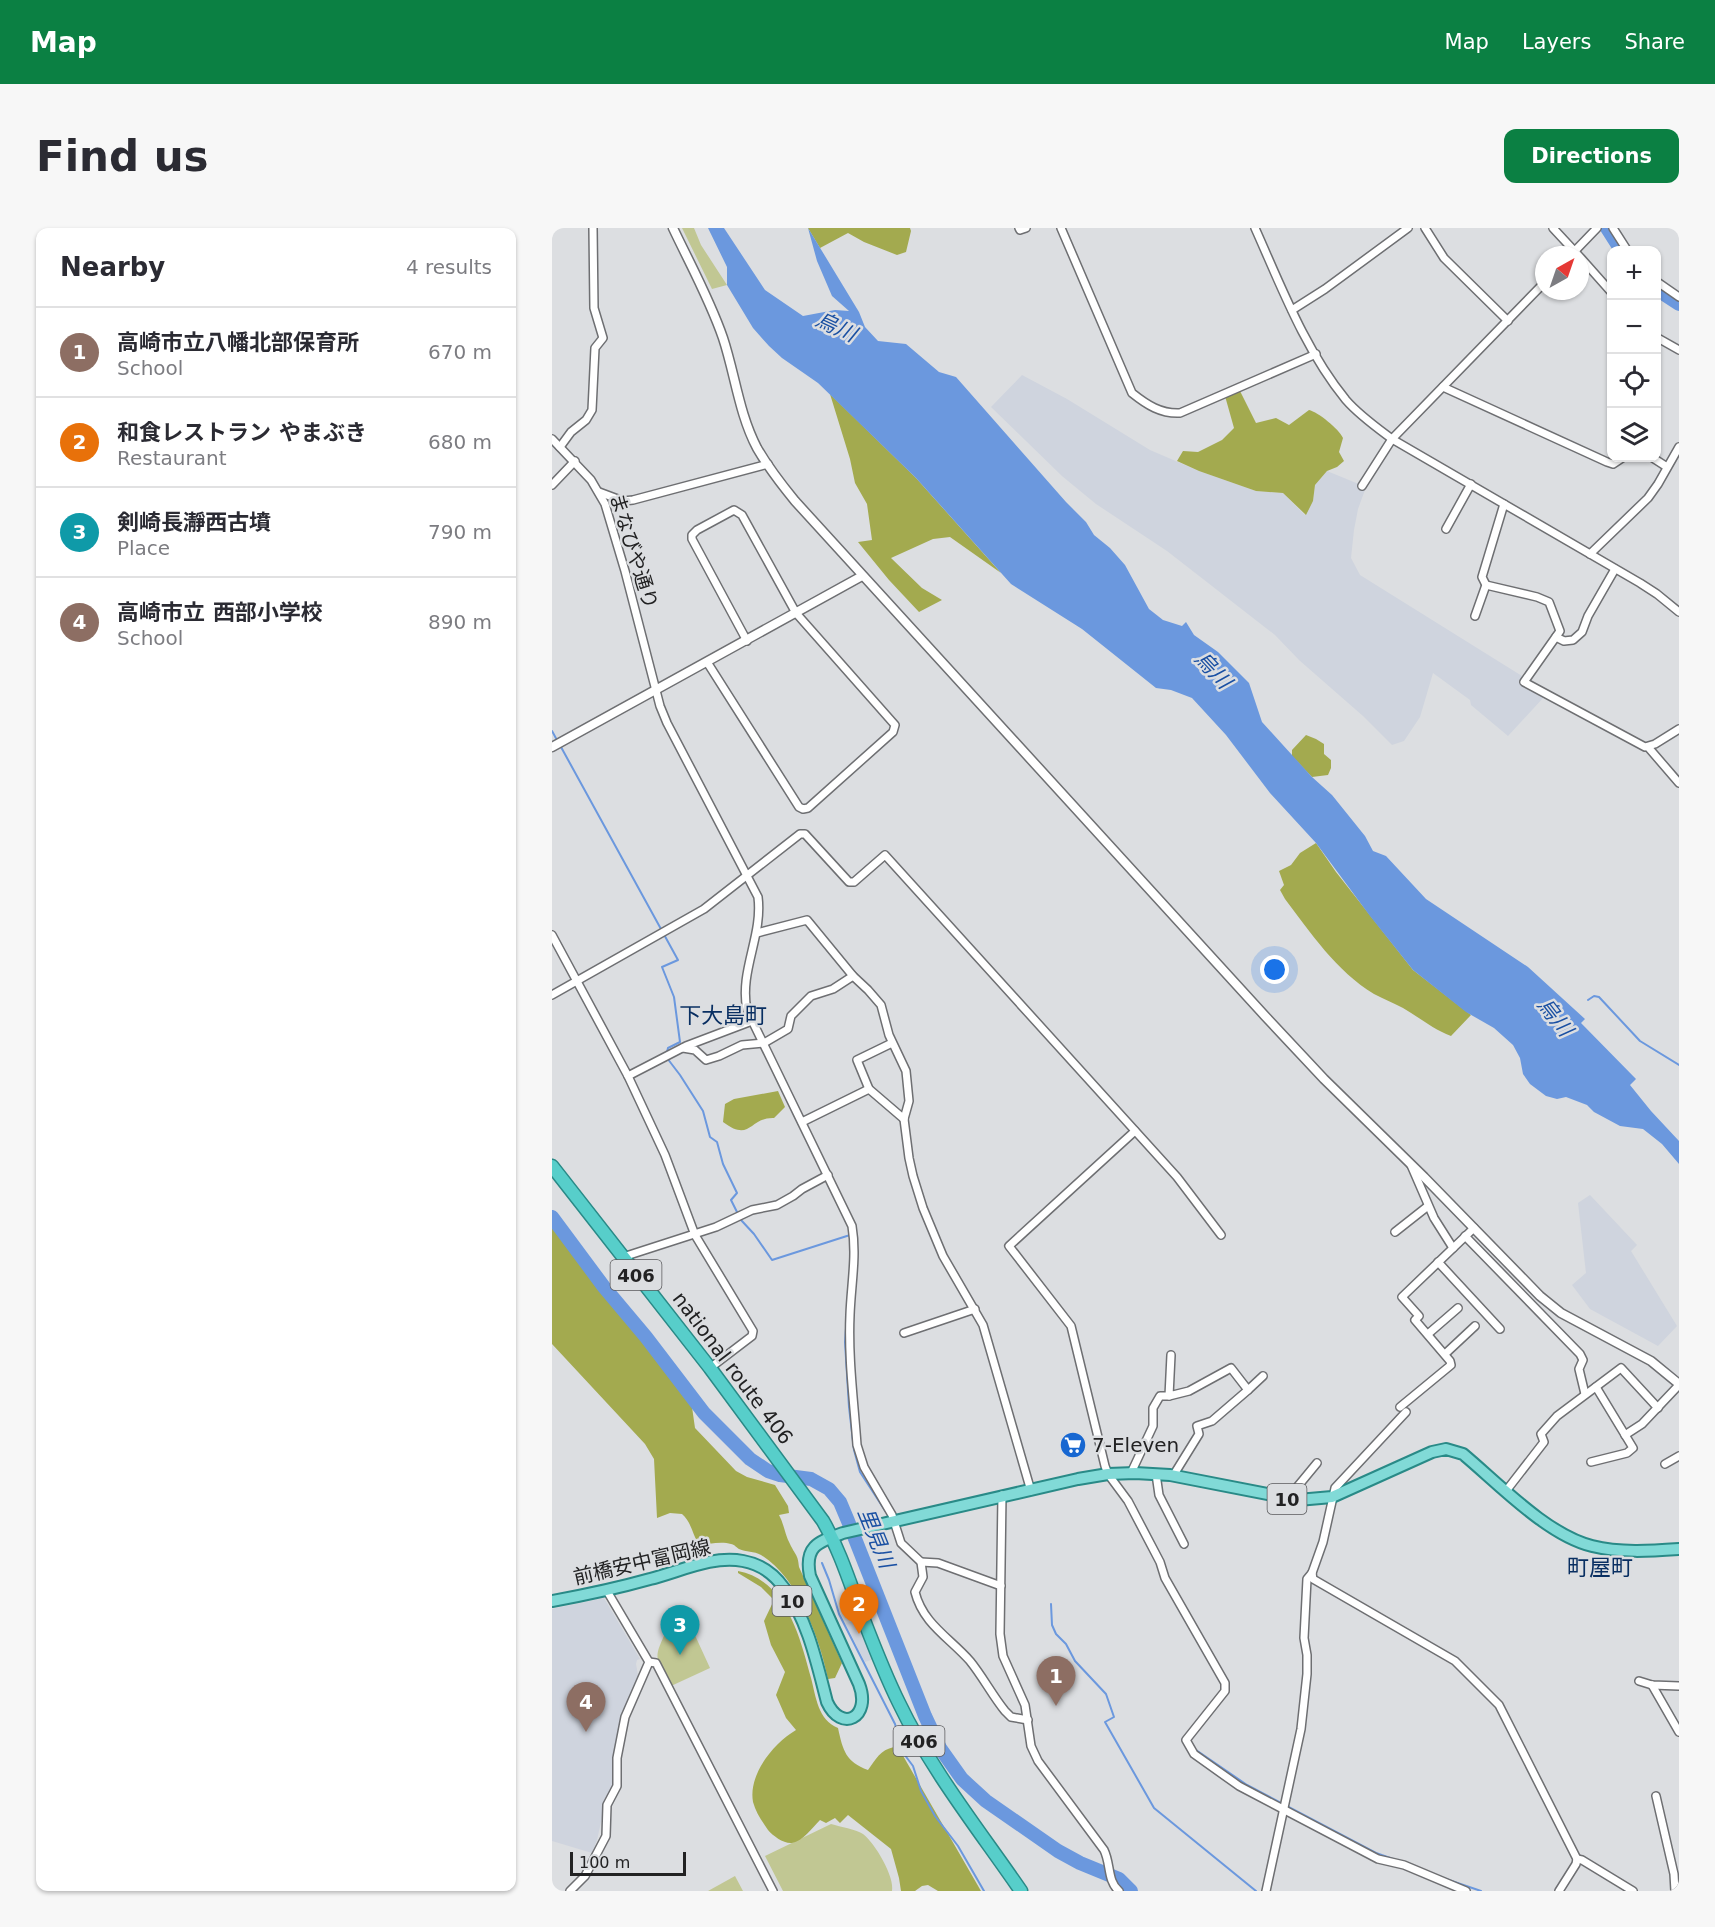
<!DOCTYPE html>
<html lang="en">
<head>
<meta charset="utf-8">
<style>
  :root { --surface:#fff; --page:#f7f7f7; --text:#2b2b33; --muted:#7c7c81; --line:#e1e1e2; --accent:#0b8043 }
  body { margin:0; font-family:"DejaVu Sans","Noto Sans JP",sans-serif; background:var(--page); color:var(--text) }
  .controls { position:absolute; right:18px; top:18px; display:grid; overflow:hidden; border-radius:12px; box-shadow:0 2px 4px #0004 }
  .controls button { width:54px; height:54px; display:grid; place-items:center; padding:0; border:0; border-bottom:2px solid var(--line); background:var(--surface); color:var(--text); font:30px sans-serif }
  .compass { position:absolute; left:983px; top:18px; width:54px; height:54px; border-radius:50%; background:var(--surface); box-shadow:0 2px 4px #0004; rotate:40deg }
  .scale { position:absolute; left:18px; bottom:15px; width:116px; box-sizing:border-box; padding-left:6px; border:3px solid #222223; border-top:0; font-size:16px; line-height:21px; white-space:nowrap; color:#222223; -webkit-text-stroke:4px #dcdee1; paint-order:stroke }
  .you { position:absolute; left:723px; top:742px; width:21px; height:21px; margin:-15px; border:4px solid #fff; border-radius:50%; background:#1a73e8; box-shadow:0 0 0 9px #1a73e833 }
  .badge { display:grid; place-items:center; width:39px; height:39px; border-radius:50%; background:var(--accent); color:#fff; font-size:20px; font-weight:700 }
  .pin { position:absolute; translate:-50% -50px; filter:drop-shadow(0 2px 3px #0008) }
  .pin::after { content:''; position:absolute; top:32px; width:21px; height:18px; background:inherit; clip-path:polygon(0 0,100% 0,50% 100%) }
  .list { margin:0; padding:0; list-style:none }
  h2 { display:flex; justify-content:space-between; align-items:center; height:78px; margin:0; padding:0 24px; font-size:26px }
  h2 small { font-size:20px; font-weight:400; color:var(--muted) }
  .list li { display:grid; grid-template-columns:39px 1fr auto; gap:18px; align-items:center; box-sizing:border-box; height:90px; padding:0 24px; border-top:2px solid var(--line) }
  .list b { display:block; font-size:22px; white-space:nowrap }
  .list p { margin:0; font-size:20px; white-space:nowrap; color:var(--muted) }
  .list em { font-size:20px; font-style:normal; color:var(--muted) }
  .icon { flex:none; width:33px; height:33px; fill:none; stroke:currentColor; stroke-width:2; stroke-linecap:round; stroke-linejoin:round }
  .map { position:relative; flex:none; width:1127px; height:1663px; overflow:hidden; border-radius:12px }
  header { display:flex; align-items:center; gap:36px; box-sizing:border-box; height:84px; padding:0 30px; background:var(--accent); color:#fff }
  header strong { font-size:28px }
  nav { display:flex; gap:33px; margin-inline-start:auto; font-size:21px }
  .intro { display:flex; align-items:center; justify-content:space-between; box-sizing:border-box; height:144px; padding:0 36px }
  h1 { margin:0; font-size:42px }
  .button { padding:15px 27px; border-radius:12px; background:var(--accent); color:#fff; font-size:21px; font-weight:700 }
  main { display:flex; gap:36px; padding:0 36px }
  aside { flex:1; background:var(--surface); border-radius:12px; box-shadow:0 2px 4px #0004 }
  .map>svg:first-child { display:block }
</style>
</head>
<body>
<header>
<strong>Map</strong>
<nav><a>Map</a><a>Layers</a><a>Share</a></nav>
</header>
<div class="intro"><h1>Find us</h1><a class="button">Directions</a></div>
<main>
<aside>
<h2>Nearby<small>4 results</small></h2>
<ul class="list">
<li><span class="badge" style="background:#8d6e63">1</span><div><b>高崎市立八幡北部保育所</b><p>School</p></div><em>670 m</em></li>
<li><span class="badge" style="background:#e8710a">2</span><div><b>和食レストラン やまぶき</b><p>Restaurant</p></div><em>680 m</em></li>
<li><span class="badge" style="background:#0f9aa8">3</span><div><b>剣崎長瀞西古墳</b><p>Place</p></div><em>790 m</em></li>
<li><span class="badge" style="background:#8d6e63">4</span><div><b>高崎市立 西部小学校</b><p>School</p></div><em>890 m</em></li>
</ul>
</aside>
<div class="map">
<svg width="1127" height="1663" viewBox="0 0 1127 1663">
  <rect width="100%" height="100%" fill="#dcdee1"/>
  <!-- built -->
  <g fill="#cfd4de">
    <polygon points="470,147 515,171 598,222 647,243 704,263 731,265 753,287 761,273 763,257 775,243 814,259 806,281 802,302 799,330 808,347 970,448 967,454 992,469 956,508 919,477 918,472 881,445 868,489 852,513 840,517 811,488 747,432 723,407 615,323 544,276 510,248 439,179"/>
    <polygon points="1038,967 1085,1017 1079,1023 1125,1098 1106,1118 1038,1081 1020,1057 1034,1045 1026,975"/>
    <polygon points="52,1370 88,1431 85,1432 84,1436 87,1453 71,1484 62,1557 53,1576 45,1612 40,1625 0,1613 0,1381"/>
    <polygon points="308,1392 325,1430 313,1434 293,1395"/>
  </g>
  <!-- green -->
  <g fill="#c1c793">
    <polygon points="130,0 142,0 149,17 175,57 160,61"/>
    <path d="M136 1392 158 1440 119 1458C102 1426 101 1432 116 1399Z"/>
    <path d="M279 1596C289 1599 303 1601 311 1606 323 1615 343 1649 340 1663H231L213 1628Z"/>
    <polygon points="183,1648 191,1663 156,1663"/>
  </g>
  <!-- forest -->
  <g fill="#a3aa4f">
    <polygon points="256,0 358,0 359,3 354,24 345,27 312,14 296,5 268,20"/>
    <path d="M688 163 704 195 724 190 737 197 757 182C766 184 787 201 791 210L787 224 792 233 785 239 775 243 763 257 761 273 754 287 731 265 704 263 647 243 625 233 631 223 646 224 670 212 682 200 673 168Z"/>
    <polygon points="278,166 364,250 449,345 398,309 381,311 339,330 370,360 390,372 367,384 337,352 306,314 320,312 315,276 303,255 298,231"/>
    <polygon points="754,507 764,511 772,516 772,526 779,532 779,540 776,547 760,549 740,528 740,522"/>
    <path d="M764 615 784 644 861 742 919 787 899 808C881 801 868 790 851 780 842 775 831 771 822 766 784 743 759 705 733 671L728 662 732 657 727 643 739 637 748 625Z"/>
    <path d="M226 863 233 879 222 890C197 889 199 915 171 894L173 876 182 871Z"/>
    <path d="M0 998 75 1085 100 1119 140 1179 143 1200 184 1243 195 1249 223 1257 236 1278 237 1285 227 1287C232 1296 233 1307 238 1316 243 1327 246 1326 247 1339L290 1435 283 1450 276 1451C268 1412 246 1349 209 1327 202 1323 194 1324 187 1321 185 1320 182 1316 179 1316 170 1313 156 1316 147 1317 140 1306 140 1295 130 1286L118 1285 105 1290 102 1231 93 1216 0 1116Z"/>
    <path d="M186 1343C234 1352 248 1409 259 1450 264 1469 266 1492 286 1500 291 1523 294 1534 316 1542 324 1531 328 1522 342 1519L350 1526 429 1663H386L376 1657 370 1658 363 1663H349L347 1650 339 1621 296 1587 288 1595 283 1590 274 1595 268 1592C260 1600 251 1613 240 1615 232 1616 221 1608 216 1602 210 1593 204 1585 201 1574 196 1546 222 1515 244 1502L234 1490 224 1467 233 1444 219 1417 212 1393 222 1372 209 1359 186 1345Z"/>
  </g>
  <!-- water -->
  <polygon fill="#6b98de" points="156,0 172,0 213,62 251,88 283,82 297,83 280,68 265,33 256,0 307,84 313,99 326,113 354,116 387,144 404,149 514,274 534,294 542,307 558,320 573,337 597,381 611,392 630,398 634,394 642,407 666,424 697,455 710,494 760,549 780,567 813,608 821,623 834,628 874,671 976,739 1033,791 1029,795 1084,851 1078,857 1099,883 1127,913 1127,936 1110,916 1091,901 1068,898 1042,884 1035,877 1014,869 1005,871 994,868 978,856 971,846 968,830 961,817 942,800 914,784 861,742 818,688 764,615 718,565 674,507 640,470 619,462 604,460 530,401 459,356 364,250 266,155 230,130 217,118 201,100 175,57 175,39"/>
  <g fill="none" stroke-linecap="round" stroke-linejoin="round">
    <!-- stream -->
    <g stroke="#6b98de" stroke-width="2">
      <polyline points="0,503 6,514"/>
      <polyline points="9,519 126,732 110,739 122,769 128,814 116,820 115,824"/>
      <polyline points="1036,772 1042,768 1047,769 1088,813 1127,837"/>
      <polyline points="115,830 128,847 151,883 158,909 165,914 171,936 185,965 179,972 189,992 202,1006 220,1032 298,1007 298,1009"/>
      <polyline points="295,1087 293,1114 297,1179 302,1222 308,1244 334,1284"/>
      <polyline points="270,1335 277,1352 287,1386 343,1496 352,1526 361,1538 369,1563 383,1588 406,1618 432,1663"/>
      <polyline points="499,1376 500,1397 504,1406 514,1416 523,1433 554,1466 562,1489 553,1494 602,1580 704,1663"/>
      <polyline points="644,1522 695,1557 824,1625 841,1631"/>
      <polyline points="888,1649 929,1663"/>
    </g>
    <!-- river -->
    <g stroke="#6b98de" stroke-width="14">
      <polyline points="1055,0 1069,22"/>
      <polyline points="1104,61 1127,76"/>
      <polyline points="0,989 52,1059 94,1109 152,1185 198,1231 216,1243 228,1247 259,1251 277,1261 288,1274 296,1293 373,1488 388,1520 410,1551 434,1573 506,1623 528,1635 567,1651 579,1663"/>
    </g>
    <defs>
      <g id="minor">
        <polyline points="467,0 468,2 474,0"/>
        <path d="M509 0 580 165C595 177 609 186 628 185L764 126"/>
        <path d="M703 0C729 58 753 122 794 172 807 187 824 199 840 211L1088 355 1105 366 1127 384"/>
        <polyline points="873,0 892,30 956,93"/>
        <polyline points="1001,0 1026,27"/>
        <polyline points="1061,0 1075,22"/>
        <polyline points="1019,27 1045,0"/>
        <polyline points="1028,29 1060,65"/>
        <polyline points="1104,53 1127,69"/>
        <polyline points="740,82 773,61 856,0"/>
        <polyline points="1104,109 1127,122"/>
        <polyline points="891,159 1055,234 1061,236 1070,230"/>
        <path d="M0 211 39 252 53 276 73 343 108 478 115 495 206 669C211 708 187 743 195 782L300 998C305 1028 299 1057 298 1087 296 1130 302 1174 305 1217L312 1239 340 1287 349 1315 369 1334 371 1349 363 1364C371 1396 398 1410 418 1433 431 1449 440 1467 453 1483L459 1489 476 1492"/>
        <polyline points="8,219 19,204 34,192 40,182 43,120 51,110 42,80 41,0"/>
        <polyline points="1101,230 1115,239"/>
        <polyline points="0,257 23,233"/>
        <polyline points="810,258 840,211 992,55"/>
        <polyline points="47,264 71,273 81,272 216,236"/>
        <polyline points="894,301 919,256"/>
        <polyline points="1038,326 1096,270 1106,256 1127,219"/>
        <polyline points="934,357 930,349 952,276"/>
        <polyline points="923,388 934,357 985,369 997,374 1008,403 972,454 1093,519 1103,516 1127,501"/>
        <polyline points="1004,409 1012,413 1021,412 1030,404 1036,388 1063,341"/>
        <polyline points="155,434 247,579 251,581 256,580 341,504 343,497 244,385 190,287 182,282 145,302 140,307 140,311 195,413"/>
        <polyline points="1096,519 1127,555"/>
        <polyline points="205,705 255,692 301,748 316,762 329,777 337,807 354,843 357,873 352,891 357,930 361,948 371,980 391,1028 431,1097 479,1263"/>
        <polyline points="0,707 76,848 113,927 143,1007 201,1103 200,1108 158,1140"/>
        <polyline points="0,767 152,681 248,606 253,606 297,654 302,654 333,627 625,949 669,1007"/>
        <polyline points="340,815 305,832 317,861 352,891"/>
        <polyline points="131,820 143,822 154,832 167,828 190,817 212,815 236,801 239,788 259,768 281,761 301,748"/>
        <polyline points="76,848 134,818 200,793"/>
        <polyline points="250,894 317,861"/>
        <polyline points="583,903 457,1018 519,1098 553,1238 556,1246 576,1273 608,1334 613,1350 673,1455 673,1463 634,1512 642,1526 687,1558 826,1631 852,1637 914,1663"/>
        <polyline points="859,937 882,990 901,1020"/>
        <polyline points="843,1004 876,978"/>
        <polyline points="913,1008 1028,1126 1031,1132 1027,1141 1033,1166"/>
        <polyline points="71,1029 164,999 200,982 225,977 241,968 250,961 276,947"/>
        <polyline points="886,1034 948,1101"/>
        <polyline points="352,1105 423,1081"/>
        <polyline points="876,1106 906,1080"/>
        <polyline points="893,1126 923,1098"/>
        <polyline points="619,1127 617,1168 637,1163 679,1140 696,1162 711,1148"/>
        <polyline points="848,1179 899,1137 898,1133 863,1092 867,1088 850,1069 922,1000"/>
        <polyline points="1073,1207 1090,1196 1127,1157"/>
        <polyline points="1039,1234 1075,1225 1081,1220 1044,1159"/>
        <polyline points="1113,1236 1127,1228"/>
        <polyline points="579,1245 601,1198 601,1180 608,1168 617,1168"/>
        <polyline points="604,1246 607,1267 632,1316"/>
        <polyline points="621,1248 647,1206 645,1198 660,1193 696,1162"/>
        <polyline points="954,1263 992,1214 989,1206 1005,1188 1069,1140 1106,1180"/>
        <path d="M450 1267 448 1406 451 1428 473 1477 479 1518 486 1533 552 1622C559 1636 555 1653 567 1663"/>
        <polyline points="738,1272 746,1258 765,1235"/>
        <polyline points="369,1334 386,1335 449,1358"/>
        <polyline points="760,1345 761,1351 903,1433 947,1477 1025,1631 1024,1636 1007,1663"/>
        <polyline points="97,1434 104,1435 221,1663"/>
        <polyline points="1087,1453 1100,1457 1127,1458"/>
        <polyline points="1100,1457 1127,1504"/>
        <polyline points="1104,1568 1122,1646 1123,1663"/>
        <polyline points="1025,1631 1030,1632 1081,1663"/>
        <polyline points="18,1663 33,1648 54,1608 55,1577 65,1558 65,1530 73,1489 97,1434 55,1363"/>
        <polyline points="714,1663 749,1501 755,1446 755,1427 752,1410 755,1351 760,1345 771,1314 783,1260 854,1184"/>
      </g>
      <g id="tertiary">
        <path d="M121 0C138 36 158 72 171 110 183 146 187 186 205 220 216 239 229 256 243 273L713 788 772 851 872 949 988 1068 1009 1085 1099 1133 1127 1156"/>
        <polyline points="0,519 310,348"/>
      </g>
      <path id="primary" d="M0 1373C33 1367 66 1360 98 1351 127 1344 160 1327 191 1333 208 1336 222 1346 232 1360 256 1392 265 1436 275 1474 289 1505 320 1490 307 1456L258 1348C252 1318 266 1314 291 1305L526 1251 556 1246 583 1245 618 1247 746 1272 780 1269 880 1224 894 1221 911 1226C947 1256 995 1307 1040 1318 1068 1325 1098 1323 1127 1321"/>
      <path id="trunk" d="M0 938 158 1140 271 1293C287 1321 297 1352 308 1382 320 1413 332 1445 347 1475 379 1542 427 1602 469 1663"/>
    </defs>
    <!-- minor casing -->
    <use href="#minor" stroke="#6e6f72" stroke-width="10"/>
    <!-- tertiary casing -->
    <use href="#tertiary" stroke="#6e6f72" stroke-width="11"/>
    <!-- primary casing -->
    <use href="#primary" stroke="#298a87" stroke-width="14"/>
    <!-- trunk casing -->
    <use href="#trunk" stroke="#298a87" stroke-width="15"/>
    <!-- minor -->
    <use href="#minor" stroke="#fff" stroke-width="7"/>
    <!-- tertiary -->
    <use href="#tertiary" stroke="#fff" stroke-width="8"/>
    <!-- primary -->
    <use href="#primary" stroke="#81dad7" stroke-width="10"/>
    <!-- trunk -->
    <use href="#trunk" stroke="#57ceca" stroke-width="12"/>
  </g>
  <!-- icons -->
  <defs>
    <symbol id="supermarket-disc" viewBox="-11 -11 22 22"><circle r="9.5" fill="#1767d1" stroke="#dcdee1"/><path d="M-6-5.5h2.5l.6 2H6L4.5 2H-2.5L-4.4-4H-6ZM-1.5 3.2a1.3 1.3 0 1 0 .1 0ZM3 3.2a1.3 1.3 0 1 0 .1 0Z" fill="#fff"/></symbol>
  </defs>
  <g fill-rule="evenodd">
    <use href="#supermarket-disc" x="506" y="1202" width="30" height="30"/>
  </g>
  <g text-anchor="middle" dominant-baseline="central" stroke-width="5" stroke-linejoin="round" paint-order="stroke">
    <!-- shield labels -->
    <g fill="#dcdee1" stroke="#5a5a5c" stroke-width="1.5">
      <rect x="58.5" y="1032" width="51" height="30" rx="4.5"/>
      <rect x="715.5" y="1256" width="39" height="30" rx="4.5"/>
      <rect x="220.5" y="1358" width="39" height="30" rx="4.5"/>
      <rect x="341.5" y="1498" width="51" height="30" rx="4.5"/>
    </g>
    <g font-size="18" font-weight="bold" fill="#222223">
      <text x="84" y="1047">406</text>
      <text x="735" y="1271">10</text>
      <text x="240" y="1373">10</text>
      <text x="367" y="1513">406</text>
    </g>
    <!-- street labels -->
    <g font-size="20" fill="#222223" stroke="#dcdee1">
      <text transform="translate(82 323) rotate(73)">まなびや通り</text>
      <text transform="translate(181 1140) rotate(53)">national route 406</text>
      <text transform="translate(90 1334) rotate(-13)">前橋安中富岡線</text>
    </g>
    <!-- poi labels -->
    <g font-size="20" fill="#222223" stroke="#dcdee1" text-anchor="start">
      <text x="540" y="1217">7-Eleven</text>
    </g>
    <!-- water labels -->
    <g font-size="21" font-style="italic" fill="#1a50a3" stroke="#dcdee1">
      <text transform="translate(284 99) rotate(25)">烏川</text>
      <text transform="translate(661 442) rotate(47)">烏川</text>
      <text transform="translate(1003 789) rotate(52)">烏川</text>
      <text transform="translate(324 1310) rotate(68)">里見川</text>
    </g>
    <!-- quarter labels -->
    <g font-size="22" fill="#092f62" stroke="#dcdee1">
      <text x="171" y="787">下大島町</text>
      <text x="1048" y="1339">町屋町</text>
    </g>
  </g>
</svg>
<div class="controls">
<button>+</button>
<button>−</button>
<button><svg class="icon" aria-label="locate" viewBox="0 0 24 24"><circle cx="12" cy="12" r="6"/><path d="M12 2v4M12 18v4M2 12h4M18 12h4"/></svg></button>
<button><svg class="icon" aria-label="layers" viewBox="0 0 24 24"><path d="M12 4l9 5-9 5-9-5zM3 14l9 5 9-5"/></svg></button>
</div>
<svg class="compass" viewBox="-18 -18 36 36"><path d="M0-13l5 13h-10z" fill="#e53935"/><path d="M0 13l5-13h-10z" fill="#7c7c81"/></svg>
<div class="scale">100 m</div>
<div class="you"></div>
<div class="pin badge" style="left:504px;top:1478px;background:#8d6e63">1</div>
<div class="pin badge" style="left:307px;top:1406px;background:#e8710a">2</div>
<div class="pin badge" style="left:128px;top:1427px;background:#0f9aa8">3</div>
<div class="pin badge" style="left:34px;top:1504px;background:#8d6e63">4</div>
</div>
</main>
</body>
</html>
